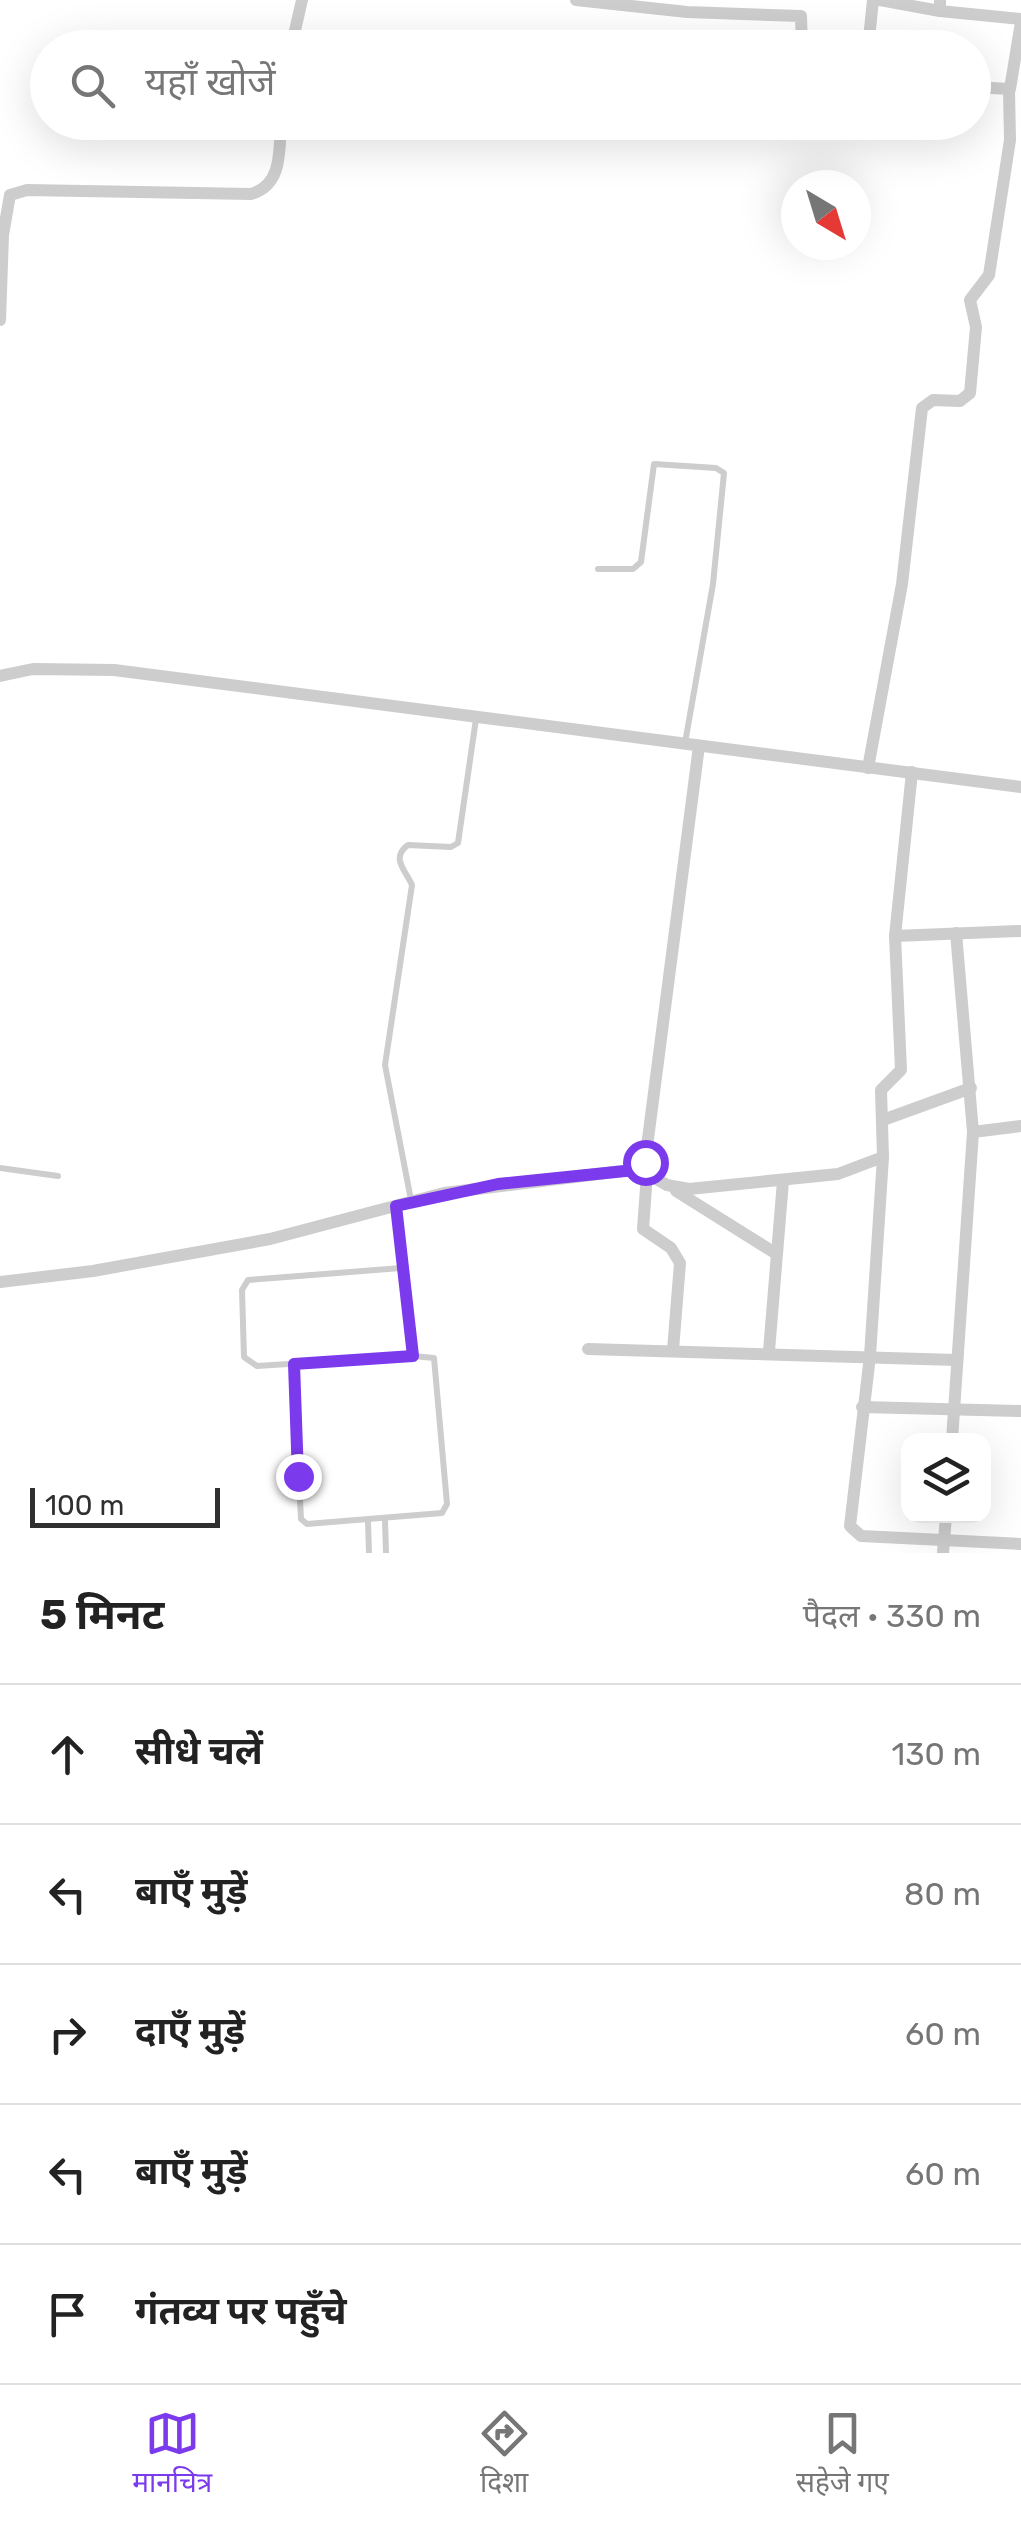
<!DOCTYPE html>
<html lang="hi">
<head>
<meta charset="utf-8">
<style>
  :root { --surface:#fff; --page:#f2f2f2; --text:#222; --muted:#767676; --line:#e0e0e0; --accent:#7c3aed }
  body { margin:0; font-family:Rubik,"Noto Sans Devanagari",sans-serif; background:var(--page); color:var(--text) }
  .controls { position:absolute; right:30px; bottom:30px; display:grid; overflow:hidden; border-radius:20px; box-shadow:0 10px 40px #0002 }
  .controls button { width:90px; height:90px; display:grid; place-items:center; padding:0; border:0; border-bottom:2px solid var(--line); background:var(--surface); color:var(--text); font:50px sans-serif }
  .compass { position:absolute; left:781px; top:170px; width:90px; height:90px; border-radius:50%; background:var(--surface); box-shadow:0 10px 40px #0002; rotate:142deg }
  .scale { position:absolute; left:30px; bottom:25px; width:190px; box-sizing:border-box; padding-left:10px; border:5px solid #303030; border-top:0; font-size:28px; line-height:35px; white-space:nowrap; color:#303030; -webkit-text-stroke:8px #fff; paint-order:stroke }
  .stop { position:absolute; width:30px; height:30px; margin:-22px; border:8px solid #7c3aed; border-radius:50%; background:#fff }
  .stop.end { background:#7c3aed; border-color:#fff; box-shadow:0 2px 10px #0008 }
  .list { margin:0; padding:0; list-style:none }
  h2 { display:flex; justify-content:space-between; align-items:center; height:130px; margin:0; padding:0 40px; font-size:42px }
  h2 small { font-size:32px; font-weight:400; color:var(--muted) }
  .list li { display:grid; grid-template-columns:65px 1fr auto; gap:30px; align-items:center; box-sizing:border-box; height:140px; padding:0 40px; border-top:2px solid var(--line) }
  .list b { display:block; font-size:38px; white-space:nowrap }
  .list em { font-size:32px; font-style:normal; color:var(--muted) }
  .icon { flex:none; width:55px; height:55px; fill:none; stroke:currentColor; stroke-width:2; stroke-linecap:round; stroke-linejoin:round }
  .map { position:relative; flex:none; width:1021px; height:1553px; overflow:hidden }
  .search { position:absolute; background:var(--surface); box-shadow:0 10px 40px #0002; left:30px; right:30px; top:30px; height:110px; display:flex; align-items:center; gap:25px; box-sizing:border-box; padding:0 35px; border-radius:55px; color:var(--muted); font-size:38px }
  .sheet { height:830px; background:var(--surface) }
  nav { display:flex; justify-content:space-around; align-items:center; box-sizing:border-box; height:140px; border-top:2px solid var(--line); background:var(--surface); font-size:28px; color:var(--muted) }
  nav a { display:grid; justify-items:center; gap:5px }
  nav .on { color:var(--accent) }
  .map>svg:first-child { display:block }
</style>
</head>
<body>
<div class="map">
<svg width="1021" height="1553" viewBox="0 0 1021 1553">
  <rect width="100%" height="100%" fill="#fff"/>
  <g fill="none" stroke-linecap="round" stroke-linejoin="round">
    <!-- service -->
    <g stroke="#cdcdcd" stroke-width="6">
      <polyline points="598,569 633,569 641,562 654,464 716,468 724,473 713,584 685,743"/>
      <polyline points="0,1168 58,1176"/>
      <path d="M411 1200 385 1065 412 885C406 871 390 858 408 845L451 847 458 843 476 719"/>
      <polyline points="396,1207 413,1356"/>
      <polyline points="293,1364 301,1519 307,1524 442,1513 447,1504 434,1358 413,1356 257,1366 244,1357 242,1290 248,1280 401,1268"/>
      <polyline points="368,1521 369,1553"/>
      <polyline points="385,1521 386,1553"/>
    </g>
    <!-- minor -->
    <g stroke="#cdcdcd" stroke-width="12">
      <polyline points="576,0 687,12 801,16 802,48"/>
      <polyline points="880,0 940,11"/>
      <polyline points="940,0 940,11 1021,19"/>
      <polyline points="291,48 302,0"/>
      <polyline points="868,48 873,0"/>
      <polyline points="974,87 1010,89 1021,22"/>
      <path d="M0 320 3 235 10 195 27 190 251 194C283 185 279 150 281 122"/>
      <polyline points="0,676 33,669 114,670 1021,787"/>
      <polyline points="868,768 902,584 922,408 933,400 960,401 970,393 976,327 970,300 989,275 1010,140 1009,90"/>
      <polyline points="895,936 1021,931"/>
      <polyline points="883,1120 971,1088"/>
      <polyline points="973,1132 1021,1126"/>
      <polyline points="883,1157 870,1356 850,1526 861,1536 1021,1544"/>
      <polyline points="639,1169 667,1185 689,1189 838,1174 883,1157 881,1090 901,1070 895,936 912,772"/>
      <polyline points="647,1174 643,1229 671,1248 680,1263 673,1350"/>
      <polyline points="676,1191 775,1253"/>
      <polyline points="0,1282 93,1271 270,1239 444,1193 639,1169 645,1162 699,746"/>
      <polyline points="588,1349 956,1360"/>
      <polyline points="769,1351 783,1181"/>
      <polyline points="862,1407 1021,1411"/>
      <polyline points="952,1440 973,1132 956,933"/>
      <polyline points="943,1553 946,1516"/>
    </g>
  </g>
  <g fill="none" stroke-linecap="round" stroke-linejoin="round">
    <!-- route -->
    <polyline stroke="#7c3aed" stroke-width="12" points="298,1476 294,1364 413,1356 396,1206 498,1184 635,1170 645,1162"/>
  </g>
</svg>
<div class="controls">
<button><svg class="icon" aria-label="layers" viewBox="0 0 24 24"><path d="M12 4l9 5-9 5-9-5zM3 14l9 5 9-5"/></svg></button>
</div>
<svg class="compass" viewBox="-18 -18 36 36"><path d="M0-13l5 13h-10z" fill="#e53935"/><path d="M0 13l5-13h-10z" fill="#767676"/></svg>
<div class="scale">100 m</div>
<div class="stop" style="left:645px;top:1162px"></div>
<div class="stop end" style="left:298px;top:1476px"></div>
<div class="search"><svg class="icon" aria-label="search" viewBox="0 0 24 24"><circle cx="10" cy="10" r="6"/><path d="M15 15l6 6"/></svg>यहाँ खोजें</div>
</div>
<section class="sheet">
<h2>5 मिनट<small>पैदल · 330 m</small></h2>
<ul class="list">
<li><svg class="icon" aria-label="ahead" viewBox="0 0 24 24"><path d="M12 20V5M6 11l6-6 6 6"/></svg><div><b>सीधे चलें</b></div><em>130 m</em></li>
<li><svg class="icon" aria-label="left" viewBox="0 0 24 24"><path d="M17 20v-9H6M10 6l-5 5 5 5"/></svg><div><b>बाएँ मुड़ें</b></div><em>80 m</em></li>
<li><svg class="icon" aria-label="right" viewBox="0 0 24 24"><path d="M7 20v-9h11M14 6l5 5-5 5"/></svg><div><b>दाएँ मुड़ें</b></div><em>60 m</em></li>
<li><svg class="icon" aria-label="left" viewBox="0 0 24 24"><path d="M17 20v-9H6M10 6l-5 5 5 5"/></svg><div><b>बाएँ मुड़ें</b></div><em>60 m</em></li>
<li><svg class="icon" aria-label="arrive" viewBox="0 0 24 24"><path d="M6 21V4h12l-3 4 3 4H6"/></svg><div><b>गंतव्य पर पहुँचे</b></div></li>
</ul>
</section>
<nav>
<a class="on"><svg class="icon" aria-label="map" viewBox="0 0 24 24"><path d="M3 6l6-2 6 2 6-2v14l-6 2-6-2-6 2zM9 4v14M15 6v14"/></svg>मानचित्र</a>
<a><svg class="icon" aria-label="directions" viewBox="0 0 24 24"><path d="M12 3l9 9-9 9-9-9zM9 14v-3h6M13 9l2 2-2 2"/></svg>दिशा</a>
<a><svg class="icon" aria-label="saved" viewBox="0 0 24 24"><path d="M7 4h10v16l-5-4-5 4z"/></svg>सहेजे गए</a>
</nav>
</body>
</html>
